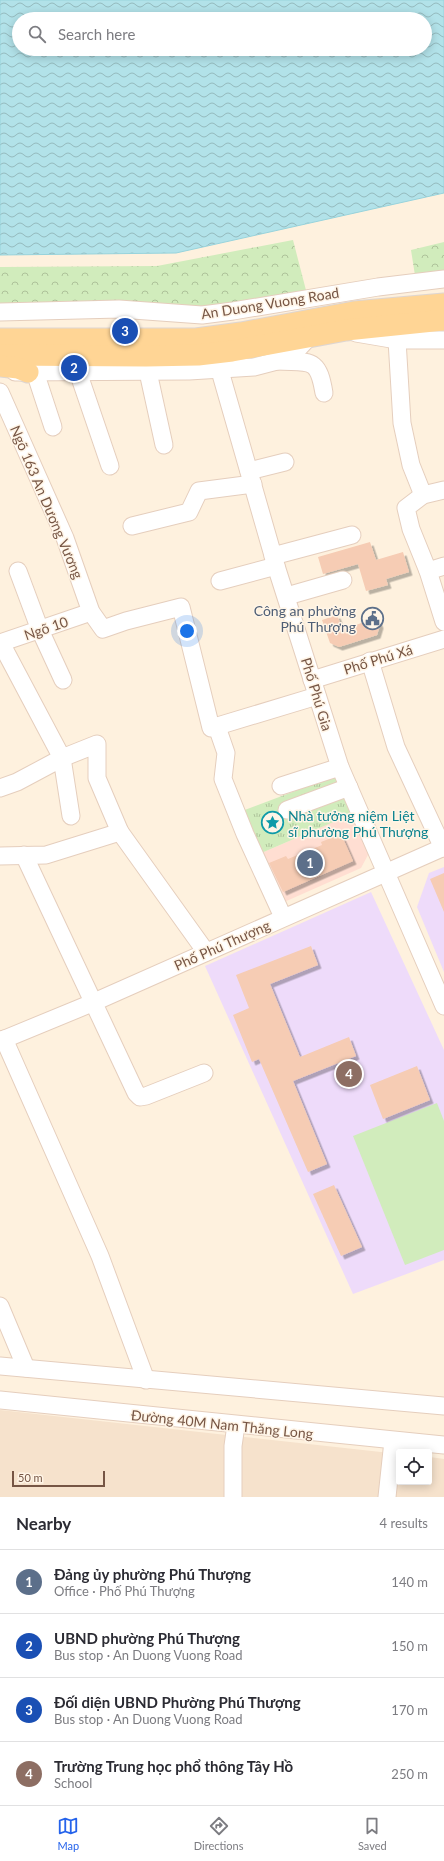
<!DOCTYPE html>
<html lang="en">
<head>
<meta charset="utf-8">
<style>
  :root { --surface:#fff; --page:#f7f7f7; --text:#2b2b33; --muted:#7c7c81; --line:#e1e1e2; --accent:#2563eb }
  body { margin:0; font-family:Lato,sans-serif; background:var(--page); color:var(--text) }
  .controls { position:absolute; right:12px; bottom:12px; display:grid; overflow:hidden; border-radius:4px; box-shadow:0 2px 10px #0003 }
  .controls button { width:36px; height:36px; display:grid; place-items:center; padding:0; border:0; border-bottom:1px solid var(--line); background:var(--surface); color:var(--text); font:20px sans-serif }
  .scale { position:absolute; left:12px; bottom:10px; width:93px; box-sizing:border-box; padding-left:4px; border:2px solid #765544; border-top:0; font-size:11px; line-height:14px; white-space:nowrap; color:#765544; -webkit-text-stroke:3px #fff5e7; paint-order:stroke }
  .you { position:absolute; left:187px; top:631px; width:14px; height:14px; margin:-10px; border:3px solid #fff; border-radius:50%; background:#1a73e8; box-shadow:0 0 0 6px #1a73e833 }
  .badge { display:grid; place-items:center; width:26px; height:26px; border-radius:50%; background:var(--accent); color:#fff; font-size:13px; font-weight:700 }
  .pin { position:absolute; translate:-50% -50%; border:2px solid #fff; box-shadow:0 1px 4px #0006 }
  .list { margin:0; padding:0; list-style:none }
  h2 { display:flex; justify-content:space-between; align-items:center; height:52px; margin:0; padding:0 16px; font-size:17px }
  h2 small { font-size:13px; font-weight:400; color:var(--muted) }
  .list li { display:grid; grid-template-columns:26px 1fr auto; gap:12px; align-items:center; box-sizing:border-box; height:64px; padding:0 16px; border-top:1px solid var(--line) }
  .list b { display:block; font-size:15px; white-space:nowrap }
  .list p { margin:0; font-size:13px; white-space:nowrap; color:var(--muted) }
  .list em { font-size:13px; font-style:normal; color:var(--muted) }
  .icon { flex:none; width:22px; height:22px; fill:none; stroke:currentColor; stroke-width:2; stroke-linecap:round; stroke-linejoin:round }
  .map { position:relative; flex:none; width:444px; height:1497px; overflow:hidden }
  .search { position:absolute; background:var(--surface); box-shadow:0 2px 10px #0003; left:12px; right:12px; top:12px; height:44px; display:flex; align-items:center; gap:10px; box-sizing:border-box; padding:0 14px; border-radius:22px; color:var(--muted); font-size:15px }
  .sheet { height:308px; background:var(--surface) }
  nav { display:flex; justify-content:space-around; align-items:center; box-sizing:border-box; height:56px; border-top:1px solid var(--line); background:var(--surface); font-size:11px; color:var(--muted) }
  nav a { display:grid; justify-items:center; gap:2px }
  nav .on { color:var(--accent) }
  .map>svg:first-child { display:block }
</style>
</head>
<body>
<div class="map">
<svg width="444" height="1497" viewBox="0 0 444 1497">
  <defs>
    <pattern id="forest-crowns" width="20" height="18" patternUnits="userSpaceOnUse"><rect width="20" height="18" fill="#d1ecbc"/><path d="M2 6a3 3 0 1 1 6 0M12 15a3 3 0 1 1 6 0" fill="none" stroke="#aec29a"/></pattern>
    <pattern id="park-tufts" width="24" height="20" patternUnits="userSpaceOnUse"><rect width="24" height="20" fill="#d1ecbc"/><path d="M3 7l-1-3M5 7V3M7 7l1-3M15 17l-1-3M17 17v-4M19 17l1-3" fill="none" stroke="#aec29a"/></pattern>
    <pattern id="water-waves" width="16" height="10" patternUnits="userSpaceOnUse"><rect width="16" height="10" fill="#b2e2e9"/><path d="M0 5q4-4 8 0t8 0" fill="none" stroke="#95babe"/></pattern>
    <filter id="shadow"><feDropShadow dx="3.5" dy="3.5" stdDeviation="0" flood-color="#0004"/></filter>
  </defs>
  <rect width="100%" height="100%" fill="#fef1de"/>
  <!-- residential -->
  <polygon fill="#f6e2cc" points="0,1410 399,1454 399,1482 429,1482 429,1457 444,1459 444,1497 0,1497"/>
  <!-- commercial -->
  <polygon fill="#ffded2" points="352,814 369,853 361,868 282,903 259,854"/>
  <!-- education -->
  <g fill="#eedbfa">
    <polygon points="444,867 444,972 417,907 429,873"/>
    <polygon points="371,892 444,1050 444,1260 353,1294 205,966"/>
  </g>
  <!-- forest -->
  <g fill="url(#forest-crowns)">
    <polygon points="293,240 308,298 202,315 0,311 0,267 157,266"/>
    <polygon points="444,242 444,280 416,282 411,250"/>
  </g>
  <!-- park -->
  <polygon fill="url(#park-tufts)" points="335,776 352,814 259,854 242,811"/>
  <!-- pitch -->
  <polygon fill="#d1ecbc" points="437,1103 444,1121 444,1250 405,1265 353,1136"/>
  <!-- water -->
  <path fill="url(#water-waves)" stroke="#97d3dc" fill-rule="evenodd" d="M0 0H444V193L176 253 0 255ZM19 19H425V49H19Z"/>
  <!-- building -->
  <g fill="#f6ccb4" filter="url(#shadow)">
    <polygon points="370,542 376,560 403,552 409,572 386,579 388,585 366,591 358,564 323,574 318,557"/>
    <polygon points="337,615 343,630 377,617 380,625 377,635 339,647 330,643 322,620"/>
    <polygon points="341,834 353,861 283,892 269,863 286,856 288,859 322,845 321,842"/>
    <polygon points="444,873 444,912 430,879"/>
    <polygon points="311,946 318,965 270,984 300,1057 349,1037 356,1056 293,1081 327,1164 308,1172 259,1059 252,1062 233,1015 249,1008 236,975"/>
    <polygon points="417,1066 430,1100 383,1119 370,1085"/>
    <polygon points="334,1185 362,1247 341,1256 313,1194"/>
  </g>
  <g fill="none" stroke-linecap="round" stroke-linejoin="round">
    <defs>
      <g id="minor">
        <polyline points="0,312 119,309 202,315 233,311 378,287 444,279"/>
        <polyline points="356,333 397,340 444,340"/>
        <polyline points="397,340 402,423 411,465 423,495"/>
        <path d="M277 361C310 363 318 356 324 393"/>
        <polyline points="220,371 276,566 340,767 444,1006"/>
        <polyline points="15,372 189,371 254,367 277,361 297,350 311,335"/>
        <polyline points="35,372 53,427"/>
        <polyline points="78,372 110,466"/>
        <polyline points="148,372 164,445"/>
        <polyline points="0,392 65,538 91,612 103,629 126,621 181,607 211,728 317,696"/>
        <polyline points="249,471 285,462"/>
        <polyline points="444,490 423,495 406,508 411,529 428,571 444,622"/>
        <polyline points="132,526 189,512 199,491 253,484"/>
        <polyline points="273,556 352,535"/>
        <polyline points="18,571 40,630 63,680"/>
        <polyline points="428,571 444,566"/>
        <polyline points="220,581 276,566"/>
        <polyline points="287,596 343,580"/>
        <polyline points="0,643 91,612"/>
        <polyline points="1,643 62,758 97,744 97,778 120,832 206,952"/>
        <polyline points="370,661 396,747 443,848"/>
        <polyline points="312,680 444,639"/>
        <polyline points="217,727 226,753 223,779 245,834 283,917"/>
        <polyline points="281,786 340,767"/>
        <polyline points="0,788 17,782 62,758 71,816"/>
        <polyline points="287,810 349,787"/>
        <polyline points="24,855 136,1093 140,1097 146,1096 204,1073"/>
        <polyline points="0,856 46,855 120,832"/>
        <polyline points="4,1039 100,1256 146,1380"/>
        <polyline points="0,1041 92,1003 444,847"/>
        <polyline points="0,1306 26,1368"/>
        <polyline points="0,1366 444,1406"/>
        <polyline points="0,1400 444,1445"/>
        <polyline points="233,1497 233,1446 236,1425"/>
        <polyline points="387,1497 393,1441"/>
      </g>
      <g id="major">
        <polyline points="0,339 196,339 241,333 354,312 444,304"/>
        <polyline points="0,355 146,356 198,355 232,351 346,330 444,320"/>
        <polyline points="0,366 18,368 28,372"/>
      </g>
    </defs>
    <!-- minor casing -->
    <use href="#minor" stroke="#e5cebd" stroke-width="19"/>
    <!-- major casing -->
    <use href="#major" stroke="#ded6d2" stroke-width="23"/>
    <!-- minor -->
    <use href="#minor" stroke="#fff" stroke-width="17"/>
    <!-- major -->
    <use href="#major" stroke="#ffd595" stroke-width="21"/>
  </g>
  <!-- icons -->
  <defs>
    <symbol id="civic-ring" viewBox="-11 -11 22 22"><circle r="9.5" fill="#fff5e7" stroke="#5c6f8a" stroke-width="1.5"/><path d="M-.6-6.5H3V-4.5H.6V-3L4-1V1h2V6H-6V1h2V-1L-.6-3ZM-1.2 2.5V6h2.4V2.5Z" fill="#5c6f8a"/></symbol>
    <symbol id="sight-ring" viewBox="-11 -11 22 22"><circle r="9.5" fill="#fff5e7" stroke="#0f9aa8" stroke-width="1.5"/><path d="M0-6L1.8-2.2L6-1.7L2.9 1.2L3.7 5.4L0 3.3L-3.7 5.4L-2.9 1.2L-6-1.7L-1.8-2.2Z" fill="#0f9aa8"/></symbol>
  </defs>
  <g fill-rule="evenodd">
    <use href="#civic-ring" x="360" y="606" width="25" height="25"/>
    <use href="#sight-ring" x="260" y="810" width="25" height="25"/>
  </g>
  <g text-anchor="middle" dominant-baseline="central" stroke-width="3" stroke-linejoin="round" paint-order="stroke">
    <!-- street labels -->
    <g font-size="14" fill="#765544" stroke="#fff5e7">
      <text transform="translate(270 303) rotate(-9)">An Duong Vuong Road</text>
      <text transform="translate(47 502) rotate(67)">Ngõ 163 An Dương Vương</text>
      <text transform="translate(46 628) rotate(-19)">Ngõ 10</text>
      <text transform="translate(378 659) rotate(-17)">Phố Phú Xá</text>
      <text transform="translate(317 694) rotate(73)">Phố Phú Gia</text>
      <text transform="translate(222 945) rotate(-24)">Phố Phú Thượng</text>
      <text transform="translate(222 1424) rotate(6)">Đường 40M Nam Thăng Long</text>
    </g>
    <!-- service labels -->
    <g font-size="14" fill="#4e5e75" stroke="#fff5e7" text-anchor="end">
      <text x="356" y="610">Công an phường<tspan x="356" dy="16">Phú Thượng</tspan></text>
    </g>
    <!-- culture labels -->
    <g font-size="14" fill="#0d838f" stroke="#fff5e7" text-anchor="start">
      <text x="288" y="815">Nhà tưởng niệm Liệt<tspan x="288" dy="16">sĩ phường Phú Thượng</tspan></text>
    </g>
  </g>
</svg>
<div class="controls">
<button><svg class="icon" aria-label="locate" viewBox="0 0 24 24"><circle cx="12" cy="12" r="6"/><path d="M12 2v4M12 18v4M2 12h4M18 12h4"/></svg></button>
</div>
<div class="scale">50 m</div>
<div class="you"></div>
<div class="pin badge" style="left:310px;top:863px;background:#5c6f8a">1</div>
<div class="pin badge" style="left:74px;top:368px;background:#1a4fb4">2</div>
<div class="pin badge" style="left:125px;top:331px;background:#1a4fb4">3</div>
<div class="pin badge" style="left:349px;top:1074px;background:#8d6e63">4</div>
<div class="search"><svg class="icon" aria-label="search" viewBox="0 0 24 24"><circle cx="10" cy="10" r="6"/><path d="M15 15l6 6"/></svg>Search here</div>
</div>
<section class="sheet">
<h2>Nearby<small>4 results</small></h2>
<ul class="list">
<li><span class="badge" style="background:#5c6f8a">1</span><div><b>Đảng ủy phường Phú Thượng</b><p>Office · Phố Phú Thượng</p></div><em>140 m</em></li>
<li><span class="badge" style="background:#1a4fb4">2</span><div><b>UBND phường Phú Thượng</b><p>Bus stop · An Duong Vuong Road</p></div><em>150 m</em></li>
<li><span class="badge" style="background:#1a4fb4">3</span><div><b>Đối diện UBND Phường Phú Thượng</b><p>Bus stop · An Duong Vuong Road</p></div><em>170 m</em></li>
<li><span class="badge" style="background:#8d6e63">4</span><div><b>Trường Trung học phổ thông Tây Hồ</b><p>School</p></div><em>250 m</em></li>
</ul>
</section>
<nav>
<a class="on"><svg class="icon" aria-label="map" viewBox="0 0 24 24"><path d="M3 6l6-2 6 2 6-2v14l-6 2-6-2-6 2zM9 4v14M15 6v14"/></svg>Map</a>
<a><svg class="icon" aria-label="directions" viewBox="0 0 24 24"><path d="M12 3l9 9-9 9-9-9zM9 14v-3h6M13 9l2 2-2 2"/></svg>Directions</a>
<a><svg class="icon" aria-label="saved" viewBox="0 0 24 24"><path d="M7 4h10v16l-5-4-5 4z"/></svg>Saved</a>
</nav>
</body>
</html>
